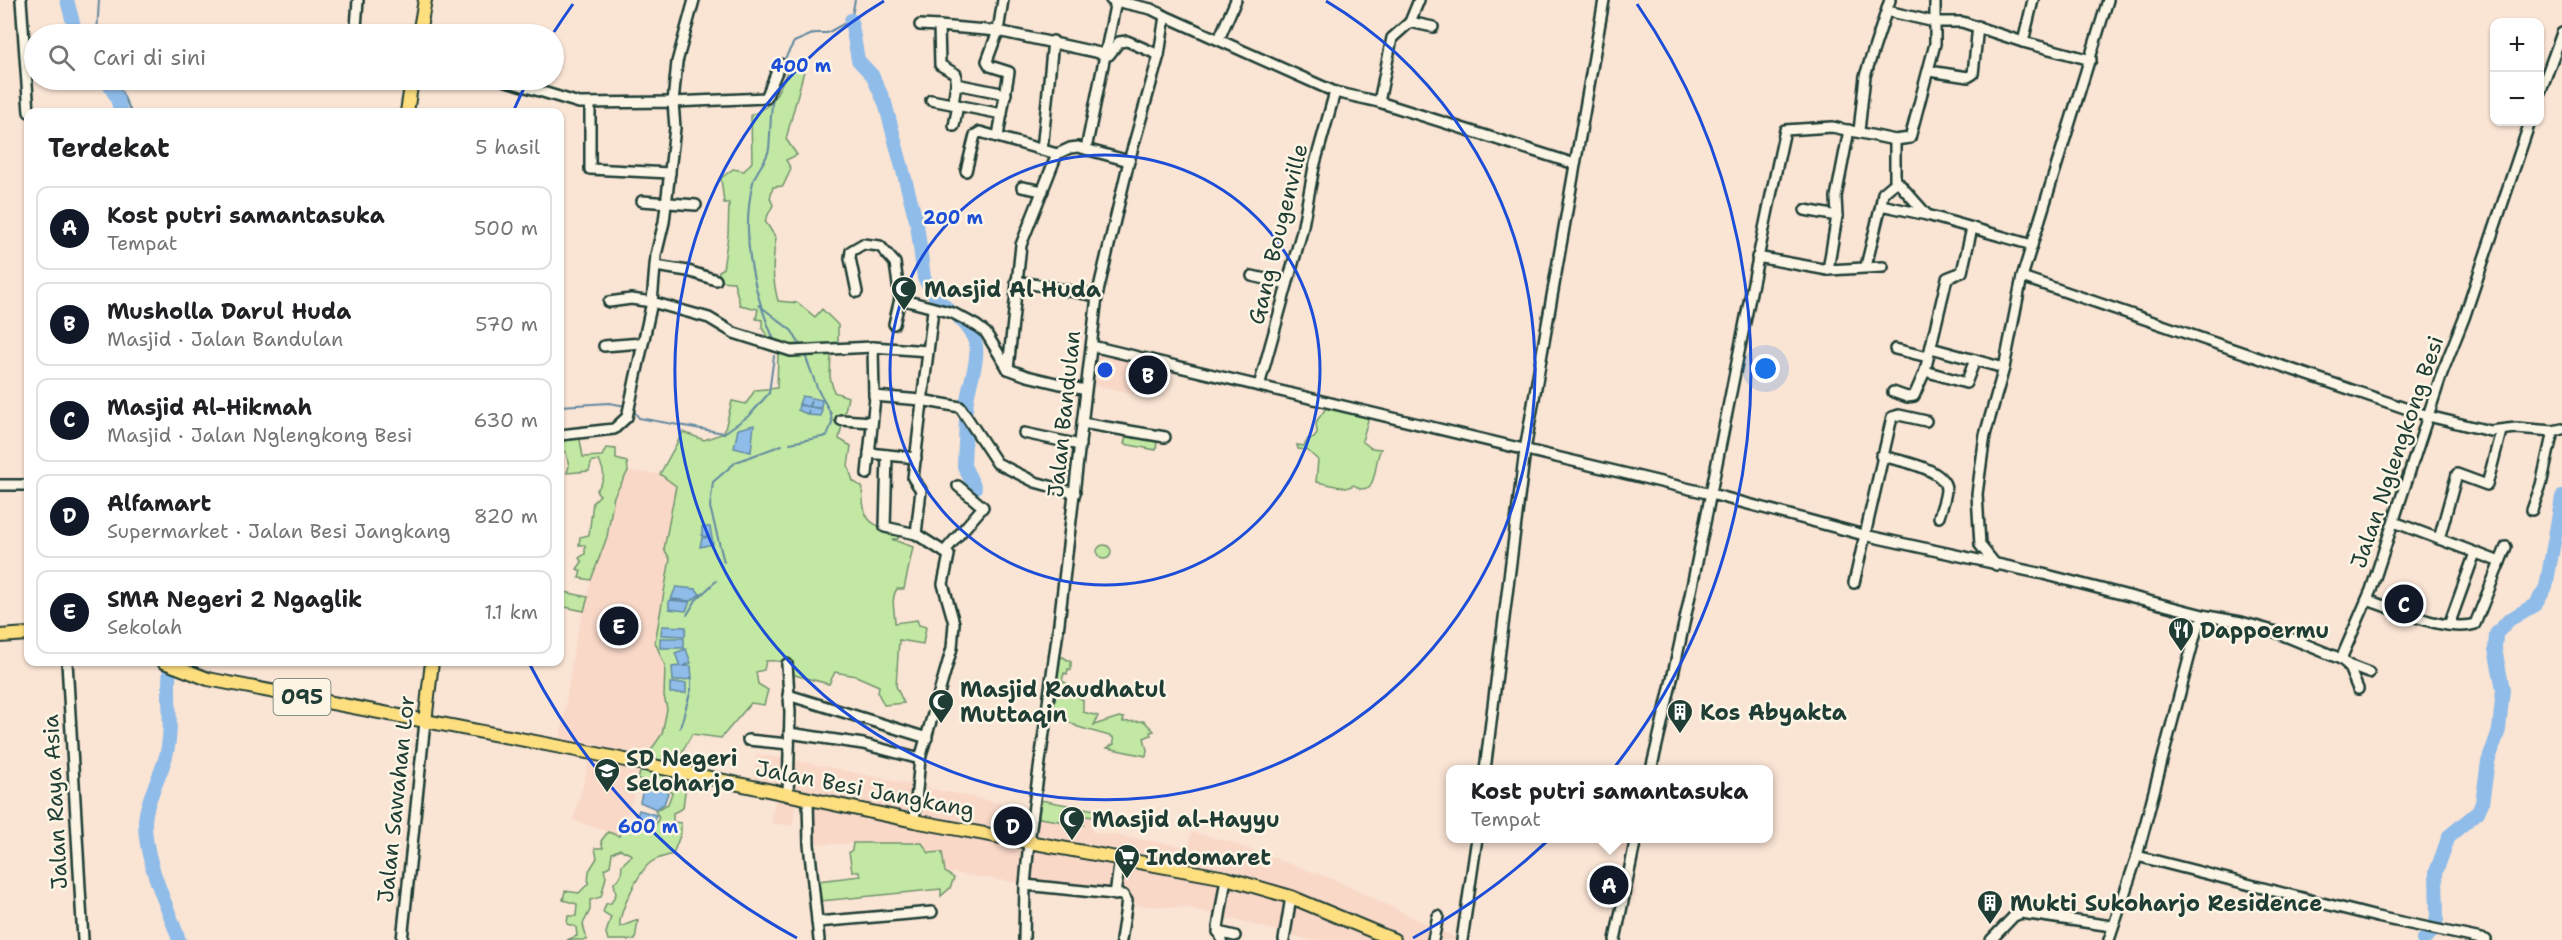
<!DOCTYPE html>
<html lang="id">
<head>
<meta charset="utf-8">
<style>
  :root { --surface:#fff; --page:#f6f6f6; --text:#202124; --muted:#757577; --line:#e0e0e0; --accent:#111827 }
  body { margin:0; font-family:"Shantell Sans",sans-serif; background:var(--page); color:var(--text) }
  .controls { position:absolute; right:18px; top:18px; display:grid; overflow:hidden; border-radius:12px; box-shadow:0 2px 4px #0004 }
  .controls button { width:54px; height:54px; display:grid; place-items:center; padding:0; border:0; border-bottom:2px solid var(--line); background:var(--surface); color:var(--text); font:30px sans-serif }
  .you { position:absolute; left:1766px; top:369px; width:21px; height:21px; margin:-15px; border:4px solid #fff; border-radius:50%; background:#1a73e8; box-shadow:0 0 0 9px #1a73e833 }
  .badge { display:grid; place-items:center; width:39px; height:39px; border-radius:50%; background:var(--accent); color:#fff; font-size:20px; font-weight:700 }
  .pin { position:absolute; translate:-50% -50%; border:3px solid #fff; box-shadow:0 2px 6px #0006 }
  .popup { position:absolute; left:1446px; top:765px; width:327px; height:78px; box-sizing:border-box; display:grid; place-content:center; border-radius:12px; background:var(--surface); filter:drop-shadow(0 2px 4px #0005); font-size:20px; white-space:nowrap; color:var(--muted) }
  .popup b { font-size:22px; color:var(--text) }
  .popup::after { content:''; position:absolute; left:50%; top:100%; margin-left:-12px; border:12px solid transparent; border-top-color:var(--surface) }
  .list { margin:0; padding:0; list-style:none }
  h2 { display:flex; justify-content:space-between; align-items:center; height:78px; margin:0; padding:0 24px; font-size:26px }
  h2 small { font-size:20px; font-weight:400; color:var(--muted) }
  .list li { display:grid; grid-template-columns:39px 1fr auto; gap:18px; align-items:center; box-sizing:border-box; height:84px; margin:0 12px 12px; padding:0 12px; border:2px solid var(--line); border-radius:12px }
  .list b { display:block; font-size:22px; white-space:nowrap }
  .list p { margin:0; font-size:20px; white-space:nowrap; color:var(--muted) }
  .list em { font-size:20px; font-style:normal; color:var(--muted) }
  .icon { flex:none; width:33px; height:33px; fill:none; stroke:currentColor; stroke-width:2; stroke-linecap:round; stroke-linejoin:round }
  .map { position:relative; flex:none; width:2562px; height:940px; overflow:hidden }
  .search { position:absolute; background:var(--surface); box-shadow:0 2px 4px #0004; left:24px; top:24px; width:540px; height:66px; display:flex; align-items:center; gap:15px; box-sizing:border-box; padding:0 21px; border-radius:33px; color:var(--muted); font-size:22px }
  .panel { position:absolute; background:var(--surface); box-shadow:0 2px 4px #0004; left:24px; top:108px; width:540px; height:558px; border-radius:12px }
  .map>svg:first-child { display:block }
</style>
</head>
<body>
<div class="map">
<svg width="2562" height="940" viewBox="0 0 2562 940">
  <rect width="100%" height="100%" fill="#fae4d4"/>
  <filter id="ink" filterUnits="userSpaceOnUse"><feTurbulence type="fractalNoise" baseFrequency=".0167" numOctaves="2"/><feDisplacementMap in="SourceGraphic" scale="12" xChannelSelector="R" yChannelSelector="G"/><feConvolveMatrix kernelMatrix="1 2 1 2 8 2 1 2 1" color-interpolation-filters="sRGB"/></filter>
  <g filter="url(#ink)">
    <!-- built -->
    <g fill="#f9d8c8">
      <polygon points="1092,346 1157,362 1150,397 1086,383"/>
      <polygon points="628,471 660,474 676,486 664,549 671,559 655,642 665,666 664,696 667,709 662,734 644,760 560,742 574,648 591,580 607,537 614,496"/>
      <polygon points="592,753 644,765 620,836 573,820"/>
      <polygon points="757,755 789,759 1034,810 1083,825 1085,815 1094,817 1092,832 1189,847 1191,832 1227,841 1337,881 1460,940 1311,940 1190,908 1127,905 1126,898 945,872 942,862 929,853 922,843 809,844 808,800 797,798 792,826 771,823 776,793 752,788"/>
      <polygon points="1582,838 1631,838 1631,839 1627,853"/>
    </g>
    <!-- green -->
    <g fill="#c2e8a3" stroke="#70926c" stroke-width="1.5">
      <path d="M788 69 804 71 786 139 797 155 786 160 791 169 783 186 773 187 770 198 773 205 765 221 776 238C772 261 772 278 778 301L798 303 815 317 822 309 838 325V345L831 352 830 377 834 392 848 397 839 439 851 446 848 466 853 481 862 487C864 521 866 524 899 532L898 539H891L913 547 904 589H897C890 599 895 612 895 623L917 620 919 625 926 627 923 644 899 640 896 686 904 703 884 705 878 693 879 686 856 676 835 672 829 684 791 674C785 661 780 660 766 661L764 670 756 672 758 684 768 690 764 705 751 703 721 738 692 734 673 768 687 775 683 808 673 813V822L681 823V833L673 854C666 856 656 858 650 863 639 872 618 913 620 927L638 920 635 940H608L606 933 611 917 603 912 606 904 611 903 616 894 614 883 621 876 622 865 632 855 620 849 612 853 610 866 604 869 606 877 601 897 590 900V910L583 924 587 940H567L577 936 576 927 567 924 568 916H576L577 904 563 900 565 891 579 893 588 884 589 871 597 858 595 848H603L601 841 608 832 619 836 623 825 632 824 653 831 659 817 655 811 668 804 672 793 666 786 638 779 644 760 662 734 667 709 664 696 665 666 655 642 670 559 664 549 676 486 660 474 683 432 704 440 724 433 732 401 746 404 755 390 777 388 778 354 762 328V320L756 319 758 309 740 305 734 282 718 281 719 271 723 269 728 235 729 203H724L721 178 733 169 744 171 752 162 751 115C774 107 779 90 788 69Z"/>
      <path d="M1329 404 1370 413 1362 441 1371 448 1381 449C1374 463 1378 474 1369 488L1360 489 1354 485 1346 488 1316 482 1318 460 1307 450 1298 449 1297 445 1304 446 1308 439 1314 438 1317 433 1316 422Z"/>
      <path d="M579 434 583 457 602 456 606 448 616 449V459L627 462 628 471 614 496 607 537 591 580 579 578 581 571 577 569 582 562 579 558 585 554V545H579L580 537 589 535 593 502 600 495 596 491C605 480 606 474 599 461H592L589 471 567 473 569 466 566 452 560 450V435Z"/>
      <polygon points="1126,436 1157,442 1156,450 1124,444"/>
      <circle cx="1104" cy="552" r="7"/>
      <polygon points="560,591 588,597 584,611 560,606"/>
      <polygon points="1063,657 1071,662 1071,670 1068,669 1067,674 1064,673 1062,681 1068,684 1070,692 1083,700 1083,712 1098,716 1094,725 1119,717 1124,718 1123,722 1144,721 1154,731 1150,732 1151,735 1144,738 1147,750 1146,756 1107,748 1114,744 1113,737 1078,727 1048,710 1059,658"/>
      <polygon points="1035,799 1095,810 1094,817 1085,816 1084,825 1033,817"/>
      <polygon points="853,843 922,843 929,853 942,852 945,872 954,878 950,888 941,896 941,889 821,901 818,881 861,876 858,871 852,871 849,852 852,850"/>
    </g>
    <!-- water -->
    <g fill="#8fbce9" stroke="#6289a1" stroke-width="1.5">
      <polygon points="802,396 822,400 821,408 810,407 811,401 808,407 799,404"/>
      <polygon points="799,405 822,409 821,416 808,415 809,410 807,414 798,410"/>
      <polygon points="754,425 751,452 734,448 738,429"/>
      <polygon points="702,527 710,527 713,544 700,547 702,538 709,537 702,536"/>
      <polygon points="676,587 696,589 700,594 691,601 671,599"/>
      <polygon points="669,600 690,602 686,611 669,609"/>
      <polygon points="662,626 686,627 685,636 661,635"/>
      <rect x="660" y="638" width="24" height="10"/>
      <polygon points="686,649 691,663 683,666 691,666 692,679 673,681 672,667 680,666 675,653"/>
      <rect x="670" y="683" width="16" height="10"/>
      <polygon points="644,785 666,789 668,793 664,804 656,809 640,802"/>
      <polygon points="639,810 656,815 651,829 634,824"/>
    </g>
    <g fill="none" stroke-linecap="round" stroke-linejoin="round">
      <!-- stream -->
      <g stroke="#6289a1" stroke-width="2">
        <polyline points="97,34 99,0"/>
        <polyline points="783,62 794,42 815,33 827,33 851,20 855,0"/>
        <polyline points="116,80 131,112"/>
        <path d="M774 90C770 110 771 129 769 149 767 161 756 170 753 182 740 237 753 292 775 342"/>
        <polyline points="759,305 792,331 801,347"/>
        <polyline points="560,406 609,403 626,406"/>
        <polyline points="632,408 639,418 724,433 750,415 769,393 774,356"/>
        <polyline points="790,443 827,436 832,423 831,414 818,390 805,355"/>
        <polyline points="724,562 710,507 713,482 736,462 782,445"/>
        <polyline points="687,615 696,600 716,581"/>
        <polyline points="680,728 691,690 691,678"/>
      </g>
      <!-- river -->
      <g stroke="#8fbce9" stroke-width="14">
        <polyline points="67,0 76,34"/>
        <polyline points="851,20 858,60 872,75 885,103 917,224 924,278 937,299 950,311"/>
        <polyline points="106,80 116,96 121,112"/>
        <path d="M959 318C993 349 967 374 966 410"/>
        <polyline points="966,419 964,466 975,488"/>
        <path d="M171 662C165 691 174 722 167 752 162 775 146 799 145 822 145 863 166 902 179 940"/>
        <polyline points="2423,940 2432,932 2437,919 2436,872 2449,836 2478,812 2482,803 2488,762 2499,730 2503,689 2495,649 2496,634 2509,620 2536,604 2546,587 2562,497"/>
      </g>
      <defs>
        <g id="minor">
          <polyline points="21,0 29,112"/>
          <polyline points="358,0 356,28 359,34"/>
          <polyline points="694,0 677,62 673,102 766,98 780,64"/>
          <polyline points="1887,11 1935,22 1962,22 2023,42 2091,60"/>
          <polyline points="1165,16 1335,92 1379,102 1575,164"/>
          <polyline points="1410,22 1433,27"/>
          <polyline points="920,25 939,26"/>
          <polyline points="1219,39 1236,0"/>
          <polyline points="2023,42 2033,0"/>
          <polyline points="1929,71 1968,77 1973,74 1978,26"/>
          <polyline points="503,80 579,103 673,102 675,128 664,222 656,255 652,302 627,417 614,429 560,435"/>
          <polyline points="956,84 956,74 940,65 939,26 998,31 1109,55 1119,42 1127,41 1159,55"/>
          <polyline points="2540,93 2562,33"/>
          <polyline points="931,100 1002,114"/>
          <polyline points="1379,102 1392,38 1410,22 1419,0"/>
          <polyline points="590,104 590,169 670,173"/>
          <polyline points="953,104 956,84 1006,94"/>
          <polyline points="954,126 958,105"/>
          <polyline points="1859,131 1865,76 1890,0"/>
          <polyline points="998,136 1009,72 990,66 987,61 998,31 1003,0"/>
          <polyline points="1895,140 1895,179 1927,215 2032,245"/>
          <polyline points="1086,149 1116,1"/>
          <polyline points="1042,150 1053,41"/>
          <polyline points="966,171 975,135 980,132 1057,154"/>
          <polyline points="1022,187 1043,191"/>
          <polyline points="642,201 696,205"/>
          <polyline points="1881,205 1883,193 1896,182"/>
          <polyline points="1805,210 1837,216"/>
          <polyline points="1757,257 1828,270 1883,267"/>
          <polyline points="655,266 688,271 716,280"/>
          <polyline points="1866,266 1881,205 1927,215"/>
          <polyline points="1828,270 1837,216 1836,197 1849,130"/>
          <polyline points="1252,276 1287,284"/>
          <polyline points="2022,277 2428,416 2490,431 2516,428 2553,431 2562,429"/>
          <polyline points="1016,281 1097,296"/>
          <polyline points="857,292 850,258 851,251 863,244 880,246 895,263 900,299"/>
          <polyline points="609,302 631,299 652,302 709,318 734,333 791,351 873,347 928,351"/>
          <polyline points="894,324 900,299 953,313 977,326 986,333 1008,369"/>
          <polyline points="604,346 642,343"/>
          <polyline points="1092,346 1711,494 1864,535 2043,574 2207,616 2241,622 2273,631 2341,659 2348,665 2358,689"/>
          <polyline points="873,347 874,396 921,400 960,407 997,463 1035,482 1075,493"/>
          <polyline points="1931,348 2004,368"/>
          <polyline points="1895,349 1928,357"/>
          <polyline points="1925,371 1966,383 1975,360"/>
          <polyline points="1259,386 1302,231 1314,167 1335,92"/>
          <polyline points="1085,390 1027,376 1008,369 1021,245 1057,154 1070,148 1078,147 1129,161"/>
          <polyline points="1893,392 1907,397 1914,396 1925,371 1947,278 1962,272 1972,228"/>
          <polyline points="841,420 872,422"/>
          <polyline points="1082,423 1165,437"/>
          <polyline points="1024,433 1080,445"/>
          <polyline points="869,453 916,458"/>
          <polyline points="887,455 885,527 916,534 949,555 943,584 954,623 952,648 920,759 914,821"/>
          <path d="M1881 456C1898 460 1945 468 1946 489 1946 498 1941 509 1939 517"/>
          <polyline points="867,474 875,397"/>
          <polyline points="0,485 28,485"/>
          <polyline points="2532,510 2541,485 2553,431"/>
          <polyline points="2394,522 2500,562"/>
          <polyline points="916,534 921,490 913,478 933,310"/>
          <polyline points="2439,539 2457,474 2487,485 2501,431"/>
          <polyline points="944,552 983,507 958,486"/>
          <polyline points="1996,565 1980,545 1977,494 1985,435 2004,368 2022,277 2108,0"/>
          <polyline points="1854,583 1892,417 1899,415 1926,421"/>
          <path d="M2367 600C2395 609 2447 633 2475 624L2506 547"/>
          <polyline points="2449,625 2475,553"/>
          <polyline points="2341,659 2371,590 2442,373 2464,318 2530,122"/>
          <polyline points="67,662 83,940"/>
          <polyline points="787,664 790,712 788,796"/>
          <polyline points="2348,665 2369,673"/>
          <polyline points="788,695 927,738"/>
          <polyline points="789,733 863,744 920,759"/>
          <polyline points="748,740 789,744"/>
          <polyline points="1485,770 1525,450 1604,0"/>
          <path d="M1651 770C1702 558 1738 343 1785 130L1832 127 1895 140 1910 138 1935 44V0"/>
          <polyline points="808,800 809,844 819,940"/>
          <polyline points="2137,856 2377,917 2486,940"/>
          <polyline points="1025,885 1123,895 1127,901 1121,940"/>
          <polyline points="1115,895 1120,858"/>
          <polyline points="817,922 932,912"/>
          <polyline points="1218,932 1235,936"/>
          <polyline points="402,940 425,722"/>
          <polyline points="1024,940 1025,885 1029,842 1059,623 1097,296 1129,161 1159,55 1165,16 1151,9 1111,0"/>
          <polyline points="1222,940 1218,928 1226,878"/>
          <polyline points="1284,940 1291,897"/>
          <polyline points="1433,940 1438,916"/>
          <polyline points="1462,940 1477,838"/>
          <polyline points="1615,940 1636,838"/>
          <polyline points="1991,940 2014,916 2021,913 2112,926"/>
          <polyline points="2109,940 2137,856 2198,624 2207,616"/>
        </g>
        <g id="major">
          <polyline points="419,34 425,0"/>
          <polyline points="407,112 412,80"/>
          <polyline points="0,636 28,634"/>
          <polyline points="164,662 208,679 592,753 914,821 1226,878 1291,897 1394,940"/>
          <polyline points="425,722 432,662"/>
        </g>
      </defs>
      <!-- minor casing -->
      <use href="#minor" stroke="#1f3d34" stroke-width="14"/>
      <!-- major casing -->
      <use href="#major" stroke="#1f3d34" stroke-width="16"/>
      <!-- minor -->
      <use href="#minor" stroke="#fcf5e5" stroke-width="9"/>
      <!-- major -->
      <use href="#major" stroke="#fedf80" stroke-width="12"/>
    </g>
  </g>
  <!-- distance rings -->
  <g fill="none" stroke="#1d4ed8" stroke-width="3">
    <circle cx="1105" cy="370" r="215"/>
    <path d="M1326 1A430 430 0 1 1 884 1"/>
    <path d="M797 938A646 646 0 0 1 529 663M513 112A646 646 0 0 1 527 82M554 32A646 646 0 0 1 573 4M1637 4A646 646 0 0 1 1413 938"/>
  </g>
  <!-- icons -->
  <defs>
    <symbol id="mosque-pin" viewBox="-11 -11 22 30"><path d="M0 17L-7.5 6A9.5 9.5 0 1 1 7.5 6Z" fill="#1f3d34" stroke="#fcf5e5"/><path d="M3.5-4.9A6 6 0 1 0 3.5 4.9A5 5 0 1 1 3.5-4.9Z" fill="#fff"/></symbol>
    <symbol id="restaurant-pin" viewBox="-11 -11 22 30"><path d="M0 17L-7.5 6A9.5 9.5 0 1 1 7.5 6Z" fill="#1f3d34" stroke="#fcf5e5"/><path d="M-5-6h1v4h1v-4h1v4h1v-4h1v5L-1.5 .5V6h-2V.5L-5-1ZM5-6V6H3V1.5H1.5Q1.5-4 5-6Z" fill="#fff"/></symbol>
    <symbol id="building-pin" viewBox="-11 -11 22 30"><path d="M0 17L-7.5 6A9.5 9.5 0 1 1 7.5 6Z" fill="#1f3d34" stroke="#fcf5e5"/><path d="M-4-6H4V6H1V3H-1V6H-4ZM-2.5-4.3h1.7v1.8h-1.7ZM.8-4.3h1.7v1.8H.8ZM-2.5-1h1.7V.8h-1.7ZM.8-1h1.7V.8H.8Z" fill="#fff"/></symbol>
    <symbol id="school-pin" viewBox="-11 -11 22 30"><path d="M0 17L-7.5 6A9.5 9.5 0 1 1 7.5 6Z" fill="#1f3d34" stroke="#fcf5e5"/><path d="M0-5L7-2L0 1L-7-2ZM-4 1L0 2.5L4 1V4Q0 6-4 4Z" fill="#fff"/></symbol>
    <symbol id="supermarket-pin" viewBox="-11 -11 22 30"><path d="M0 17L-7.5 6A9.5 9.5 0 1 1 7.5 6Z" fill="#1f3d34" stroke="#fcf5e5"/><path d="M-6-5.5h2.5l.6 2H6L4.5 2H-2.5L-4.4-4H-6ZM-1.5 3.2a1.3 1.3 0 1 0 .1 0ZM3 3.2a1.3 1.3 0 1 0 .1 0Z" fill="#fff"/></symbol>
  </defs>
  <g fill-rule="evenodd">
    <use href="#mosque-pin" x="889" y="274" width="30" height="40"/>
    <use href="#restaurant-pin" x="2166" y="615" width="30" height="40"/>
    <use href="#mosque-pin" x="926" y="687" width="30" height="40"/>
    <use href="#building-pin" x="1665" y="697" width="30" height="40"/>
    <use href="#school-pin" x="592" y="756" width="30" height="40"/>
    <use href="#mosque-pin" x="1057" y="804" width="30" height="40"/>
    <use href="#supermarket-pin" x="1112" y="842" width="30" height="40"/>
    <use href="#building-pin" x="1975" y="888" width="30" height="40"/>
  </g>
  <g text-anchor="middle" dominant-baseline="central" stroke-width="5" stroke-linejoin="round" paint-order="stroke">
    <!-- shield labels -->
    <rect fill="#fcf5e5" stroke="#617469" stroke-width="1.5" x="273.5" y="679" width="57" height="36" rx="4.5"/>
    <g font-size="21" font-weight="bold" fill="#1f3d34">
      <text x="302" y="697">095</text>
    </g>
    <!-- street labels -->
    <g font-size="22" fill="#1f3d34" stroke="#fcf5e5">
      <text transform="translate(1278 234) rotate(-76)">Gang Bougenville</text>
      <text transform="translate(1064 414) rotate(-84)">Jalan Bandulan</text>
      <text transform="translate(2397 452) rotate(-71)">Jalan Nglengkong Besi</text>
      <text transform="translate(865 789) rotate(11)">Jalan Besi Jangkang</text>
      <text transform="translate(396 799) rotate(-84)">Jalan Sawahan Lor</text>
      <text transform="translate(55 802) rotate(-93)">Jalan Raya Asia</text>
    </g>
    <!-- poi labels -->
    <g font-size="22" font-weight="bold" fill="#1f3d34" stroke="#fcf5e5" text-anchor="start">
      <text x="924" y="289">Masjid Al Huda</text>
      <text x="2200" y="630">Dappoermu</text>
      <text x="960" y="689">Masjid Raudhatul<tspan x="960" dy="25">Muttaqin</tspan></text>
      <text x="1700" y="712">Kos Abyakta</text>
      <text x="626" y="758">SD Negeri<tspan x="626" dy="25">Seloharjo</tspan></text>
      <text x="1092" y="819">Masjid al-Hayyu</text>
      <text x="1146" y="857">Indomaret</text>
      <text x="2010" y="903">Mukti Sukoharjo Residence</text>
    </g>
  </g>
  <circle cx="1105" cy="370" r="9" fill="#1d4ed8" stroke="#fcf5e5" stroke-width="3"/>
  <g font-size="18" text-anchor="middle" font-weight="bold" fill="#1d4ed8" stroke="#fcf5e5" stroke-width="5" stroke-linejoin="round" paint-order="stroke">
    <text x="801" y="72">400 m</text>
    <text x="953" y="224">200 m</text>
    <text x="648" y="833">600 m</text>
  </g>
</svg>
<div class="controls">
<button>+</button>
<button>−</button>
</div>
<div class="you"></div>
<div class="pin badge" style="left:1609px;top:885px">A</div>
<div class="popup"><b>Kost putri samantasuka</b>Tempat</div>
<div class="pin badge" style="left:1148px;top:375px">B</div>
<div class="pin badge" style="left:2404px;top:604px">C</div>
<div class="pin badge" style="left:1013px;top:826px">D</div>
<div class="pin badge" style="left:619px;top:626px">E</div>
<div class="search"><svg class="icon" aria-label="search" viewBox="0 0 24 24"><circle cx="10" cy="10" r="6"/><path d="M15 15l6 6"/></svg>Cari di sini</div>
<section class="panel">
<h2>Terdekat<small>5 hasil</small></h2>
<ul class="list">
<li><span class="badge">A</span><div><b>Kost putri samantasuka</b><p>Tempat</p></div><em>500 m</em></li>
<li><span class="badge">B</span><div><b>Musholla Darul Huda</b><p>Masjid · Jalan Bandulan</p></div><em>570 m</em></li>
<li><span class="badge">C</span><div><b>Masjid Al-Hikmah</b><p>Masjid · Jalan Nglengkong Besi</p></div><em>630 m</em></li>
<li><span class="badge">D</span><div><b>Alfamart</b><p>Supermarket · Jalan Besi Jangkang</p></div><em>820 m</em></li>
<li><span class="badge">E</span><div><b>SMA Negeri 2 Ngaglik</b><p>Sekolah</p></div><em>1.1 km</em></li>
</ul>
</section>
</div>
</body>
</html>
